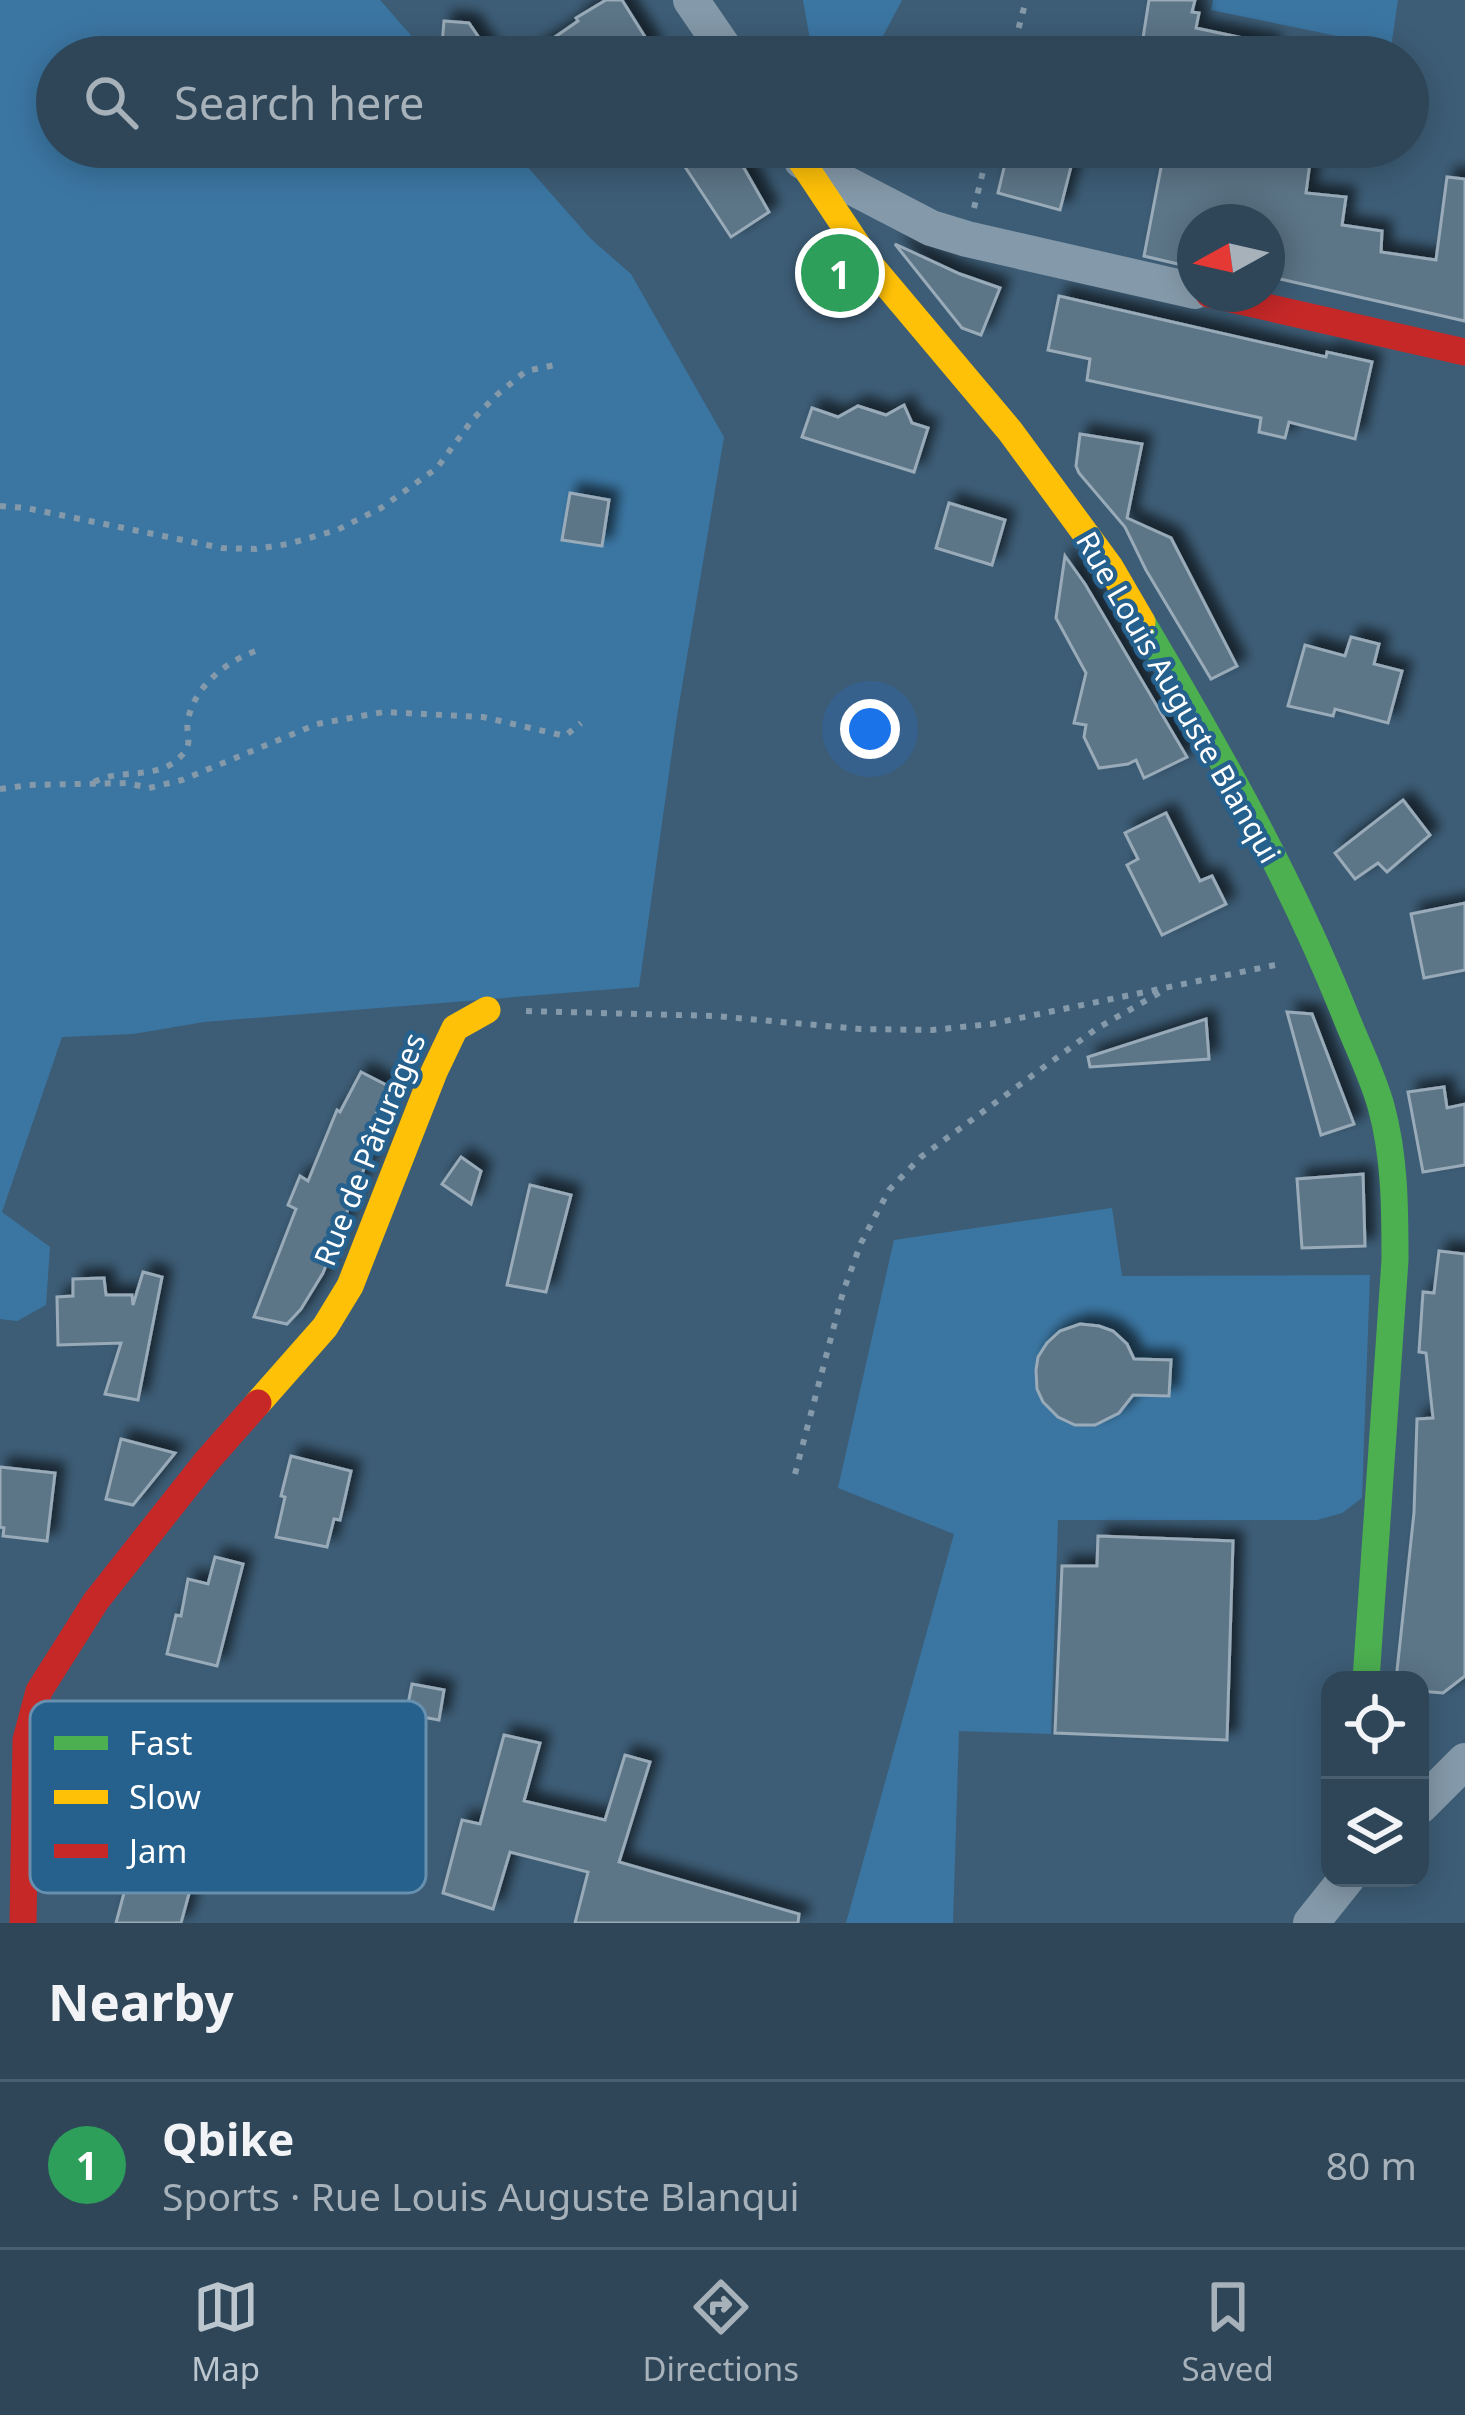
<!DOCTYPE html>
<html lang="en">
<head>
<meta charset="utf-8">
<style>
  :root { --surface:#2e4658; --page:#3a5061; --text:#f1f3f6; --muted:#a7b1ba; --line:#495e6e; --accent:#bbc6cf }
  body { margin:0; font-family:"Noto Sans",sans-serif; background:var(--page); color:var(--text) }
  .controls { position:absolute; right:36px; bottom:36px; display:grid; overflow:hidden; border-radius:24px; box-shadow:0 6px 30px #0003 }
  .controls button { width:108px; height:108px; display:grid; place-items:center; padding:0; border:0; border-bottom:3px solid var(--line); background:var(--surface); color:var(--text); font:60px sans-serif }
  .compass { position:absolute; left:1177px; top:204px; width:108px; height:108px; border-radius:50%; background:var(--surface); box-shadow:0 6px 30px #0003; rotate:262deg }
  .you { position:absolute; left:870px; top:729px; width:42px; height:42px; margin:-30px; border:9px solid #fff; border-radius:50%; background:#1a73e8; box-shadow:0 0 0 18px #1a73e833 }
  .badge { display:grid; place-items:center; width:78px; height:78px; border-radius:50%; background:var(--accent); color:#fff; font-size:39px; font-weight:700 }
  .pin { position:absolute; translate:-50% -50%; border:6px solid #fff; box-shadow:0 3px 12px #0006 }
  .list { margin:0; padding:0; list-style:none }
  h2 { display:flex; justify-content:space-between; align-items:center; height:156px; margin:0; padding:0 48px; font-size:51px }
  h2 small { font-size:39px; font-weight:400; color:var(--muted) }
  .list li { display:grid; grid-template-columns:78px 1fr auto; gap:36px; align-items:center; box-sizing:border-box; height:168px; padding:0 48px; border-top:3px solid var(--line) }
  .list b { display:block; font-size:45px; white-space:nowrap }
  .list p { margin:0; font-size:39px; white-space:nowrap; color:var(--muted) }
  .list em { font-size:39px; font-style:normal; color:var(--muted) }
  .icon { flex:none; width:66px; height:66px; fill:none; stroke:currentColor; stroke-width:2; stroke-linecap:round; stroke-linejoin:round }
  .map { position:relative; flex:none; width:1465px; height:1923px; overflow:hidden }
  .search { position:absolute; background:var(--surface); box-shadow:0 6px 30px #0003; left:36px; right:36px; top:36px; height:132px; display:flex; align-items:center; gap:30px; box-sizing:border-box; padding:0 42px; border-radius:66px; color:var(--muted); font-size:45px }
  .sheet { height:324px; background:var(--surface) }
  nav { display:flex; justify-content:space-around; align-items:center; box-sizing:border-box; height:168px; border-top:3px solid var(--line); background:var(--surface); font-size:33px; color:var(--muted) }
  nav a { display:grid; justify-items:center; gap:6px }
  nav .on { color:var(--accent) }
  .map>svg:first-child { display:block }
</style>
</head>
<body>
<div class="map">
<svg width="1465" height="1923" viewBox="0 0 1465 1923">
  <defs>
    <filter id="shadow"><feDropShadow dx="9" dy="-9" stdDeviation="6" flood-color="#0009"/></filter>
  </defs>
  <rect width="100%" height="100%" fill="#3d5d76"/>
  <!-- green -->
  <g fill="#3b76a2">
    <polygon points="0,0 380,0 430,57 57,57 57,147 510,147 591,239 631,274 724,437 677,716 639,987 204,1022 133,1034 62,1037 2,1212 50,1247 46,1305 17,1321 0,1319"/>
    <polygon points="803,0 902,0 872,57 813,57"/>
    <polygon points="1213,0 1398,0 1391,47 1211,10"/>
    <polygon points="1112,1208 1122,1276 1370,1275 1362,1498 1342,1513 1317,1520 1058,1520 1051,1734 959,1731 953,1923 846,1923 954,1534 838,1488 894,1240"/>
  </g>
  <!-- building -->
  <g fill="#5b7487" stroke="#99abb8" stroke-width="3" filter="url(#shadow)">
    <polygon points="606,0 622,0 652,48 637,57 526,57 578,21 576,18"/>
    <polygon points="1149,0 1195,0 1192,12 1199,13 1196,28 1271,44 1270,57 1140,57"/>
    <polygon points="444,21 469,23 492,57 441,57"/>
    <polygon points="672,147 732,147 769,212 731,237"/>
    <polygon points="1009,147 1076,147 1060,210 998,193"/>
    <polygon points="1165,147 1245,147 1274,151 1274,147 1312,147 1306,193 1346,197 1342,225 1382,231 1381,252 1436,260 1447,177 1465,179 1465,321 1267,276 1267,222 1195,222 1195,268 1144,256"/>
    <polygon points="895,244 960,274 1000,288 981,335 962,328"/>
    <polygon points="1059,296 1326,357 1327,352 1372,362 1355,439 1289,422 1285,438 1259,432 1261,418 1087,380 1090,359 1048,350"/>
    <polygon points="904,405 912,423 928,428 914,472 802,437 812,408 838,417 858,406 886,415"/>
    <polygon points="1080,434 1142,444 1127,518 1171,538 1237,666 1211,679 1146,570 1125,527 1079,473 1076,466"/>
    <polygon points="570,493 609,500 602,546 562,540"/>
    <polygon points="949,503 1005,520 992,565 936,548"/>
    <polygon points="1065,556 1085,584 1187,757 1144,778 1136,760 1128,764 1099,768 1084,737 1086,725 1074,723 1086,673 1056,618"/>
    <polygon points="1351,637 1379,644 1374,664 1402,671 1388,723 1335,709 1333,716 1288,706 1305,645 1345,656"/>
    <polygon points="1403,800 1430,835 1387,872 1378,863 1355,879 1335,853"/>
    <polygon points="1166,813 1200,881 1212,876 1226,904 1162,935 1127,865 1138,859 1125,833"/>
    <polygon points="1465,903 1465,970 1424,978 1411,914"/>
    <polygon points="1287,1012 1312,1014 1354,1124 1321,1135"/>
    <polygon points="1206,1019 1209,1059 1090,1067 1088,1057"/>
    <polygon points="361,1072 390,1087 371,1124 380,1128 323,1273 301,1309 287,1324 254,1317 296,1209 288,1205 300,1176 308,1181 337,1110 340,1112"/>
    <polygon points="1444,1087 1447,1108 1465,1104 1465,1165 1423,1172 1408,1092"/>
    <polygon points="461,1157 481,1171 471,1204 442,1184"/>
    <polygon points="1363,1174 1365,1246 1302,1248 1297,1179"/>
    <polygon points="530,1185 571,1195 546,1292 507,1285"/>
    <polygon points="1439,1251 1465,1254 1465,1676 1443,1693 1420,1691 1420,1680 1396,1680 1414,1513 1417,1419 1433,1418 1426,1353 1419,1352 1423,1292 1434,1293"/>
    <polygon points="143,1272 162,1277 138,1400 105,1394 121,1343 58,1345 57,1297 73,1296 73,1279 104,1278 106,1295 132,1295 133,1305"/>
    <polygon points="1080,1324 1099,1326 1113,1331 1127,1344 1134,1359 1171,1360 1169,1396 1133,1395 1119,1413 1095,1425 1075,1425 1058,1417 1043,1402 1037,1389 1036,1370 1038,1357 1047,1343 1060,1331"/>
    <polygon points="121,1439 175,1453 133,1505 106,1499"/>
    <polygon points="291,1456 351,1471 340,1520 334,1519 327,1547 276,1537 285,1497 281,1496"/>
    <polygon points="0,1467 55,1473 47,1541 3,1536 4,1528 0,1527"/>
    <polygon points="1098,1536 1233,1541 1227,1740 1055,1733 1062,1566 1097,1566"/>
    <polygon points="215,1557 243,1564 217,1666 167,1654 176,1615 181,1616 188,1579 208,1584"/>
    <polygon points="412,1684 444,1690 439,1720 406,1714"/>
    <polygon points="504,1735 540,1743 524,1801 605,1820 625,1755 650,1762 619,1862 799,1914 798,1923 575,1923 588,1872 510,1852 493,1909 443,1893 462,1820 480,1824"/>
    <polygon points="129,1874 190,1890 181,1923 116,1923"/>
  </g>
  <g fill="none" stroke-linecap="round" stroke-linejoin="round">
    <!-- path -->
    <g stroke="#8499a9" stroke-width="6" stroke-dasharray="6 9" stroke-linecap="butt">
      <polyline points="1011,57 1026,0"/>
      <polyline points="974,208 989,147"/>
      <polyline points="0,506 26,508 222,548 256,549 288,544 337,530 381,508 437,468 473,419 498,394 526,371 555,365"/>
      <path d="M94 782C122 767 158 782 182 755 194 743 185 733 188 720 194 686 229 659 259 650"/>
      <polyline points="0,789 29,785 127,783 149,788 182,780 317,724 384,712 483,717 565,736 581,723"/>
      <polyline points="526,1011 715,1016 860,1029 932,1030 991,1024 1280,964"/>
      <polyline points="795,1474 843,1292 861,1243 889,1190 921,1157 1096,1029 1161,992"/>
    </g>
    <!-- street -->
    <g stroke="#8499a9" stroke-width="36">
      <polyline points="691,0 730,57"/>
      <polyline points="802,161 931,228 967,239 1195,291"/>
      <polyline points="1420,1806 1465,1761"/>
      <polyline points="1311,1923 1347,1878"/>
    </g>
    <!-- fast -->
    <path stroke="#4caf50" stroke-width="27" d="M1142 622C1217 749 1289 875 1344 1012 1356 1043 1372 1074 1381 1106 1395 1157 1395 1208 1395 1260L1366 1680"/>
    <!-- slow -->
    <g stroke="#ffc107" stroke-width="27">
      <polyline points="792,147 872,267 1010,431 1110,567 1142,622"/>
      <polyline points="258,1403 325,1327 350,1286 434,1072 455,1028 487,1010"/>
    </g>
    <!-- jam -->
    <g stroke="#c62828" stroke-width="27">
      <polyline points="1209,294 1465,352"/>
      <polyline points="23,1923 26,1740 39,1691 96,1601 205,1463 258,1403"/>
    </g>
  </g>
  <g text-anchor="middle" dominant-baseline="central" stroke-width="9" stroke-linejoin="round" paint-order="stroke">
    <!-- street labels -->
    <g font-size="30" fill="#fff" stroke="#26608d">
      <text transform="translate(1179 697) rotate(60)">Rue Louis Auguste Blanqui</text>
      <text transform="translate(369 1149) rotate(-68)">Rue de Pâturages</text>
    </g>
  </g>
  <!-- legend -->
  <rect x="30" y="1701" width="396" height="192" rx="18" fill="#26608d" stroke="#6790af" stroke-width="3"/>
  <rect x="54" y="1736" width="54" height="14" fill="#4caf50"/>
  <rect x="54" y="1790" width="54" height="14" fill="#ffc107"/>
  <rect x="54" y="1844" width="54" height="14" fill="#c62828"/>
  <g font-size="33" fill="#fff">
    <text x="129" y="1755">Fast</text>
    <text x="129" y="1809">Slow</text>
    <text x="129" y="1863">Jam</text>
  </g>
</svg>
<div class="controls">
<button><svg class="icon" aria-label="locate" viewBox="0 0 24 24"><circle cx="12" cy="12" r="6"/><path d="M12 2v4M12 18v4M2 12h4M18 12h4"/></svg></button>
<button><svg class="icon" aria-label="layers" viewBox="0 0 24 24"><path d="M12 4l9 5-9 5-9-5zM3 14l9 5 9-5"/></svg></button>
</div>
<svg class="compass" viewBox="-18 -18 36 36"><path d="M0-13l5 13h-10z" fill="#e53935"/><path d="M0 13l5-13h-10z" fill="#a7b1ba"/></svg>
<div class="you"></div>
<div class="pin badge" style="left:840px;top:273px;background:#2e9e5b">1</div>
<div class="search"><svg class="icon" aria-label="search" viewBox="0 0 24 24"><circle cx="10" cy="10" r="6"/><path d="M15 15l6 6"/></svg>Search here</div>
</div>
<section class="sheet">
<h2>Nearby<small></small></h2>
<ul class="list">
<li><span class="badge" style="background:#2e9e5b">1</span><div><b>Qbike</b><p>Sports · Rue Louis Auguste Blanqui</p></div><em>80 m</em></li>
</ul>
</section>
<nav>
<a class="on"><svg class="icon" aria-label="map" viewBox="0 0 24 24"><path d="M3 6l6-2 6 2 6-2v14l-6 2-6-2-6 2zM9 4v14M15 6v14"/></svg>Map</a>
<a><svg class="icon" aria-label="directions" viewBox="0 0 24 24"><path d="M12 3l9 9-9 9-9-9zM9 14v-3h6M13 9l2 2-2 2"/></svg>Directions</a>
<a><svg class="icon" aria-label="saved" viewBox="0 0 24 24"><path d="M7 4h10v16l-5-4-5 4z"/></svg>Saved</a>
</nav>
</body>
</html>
